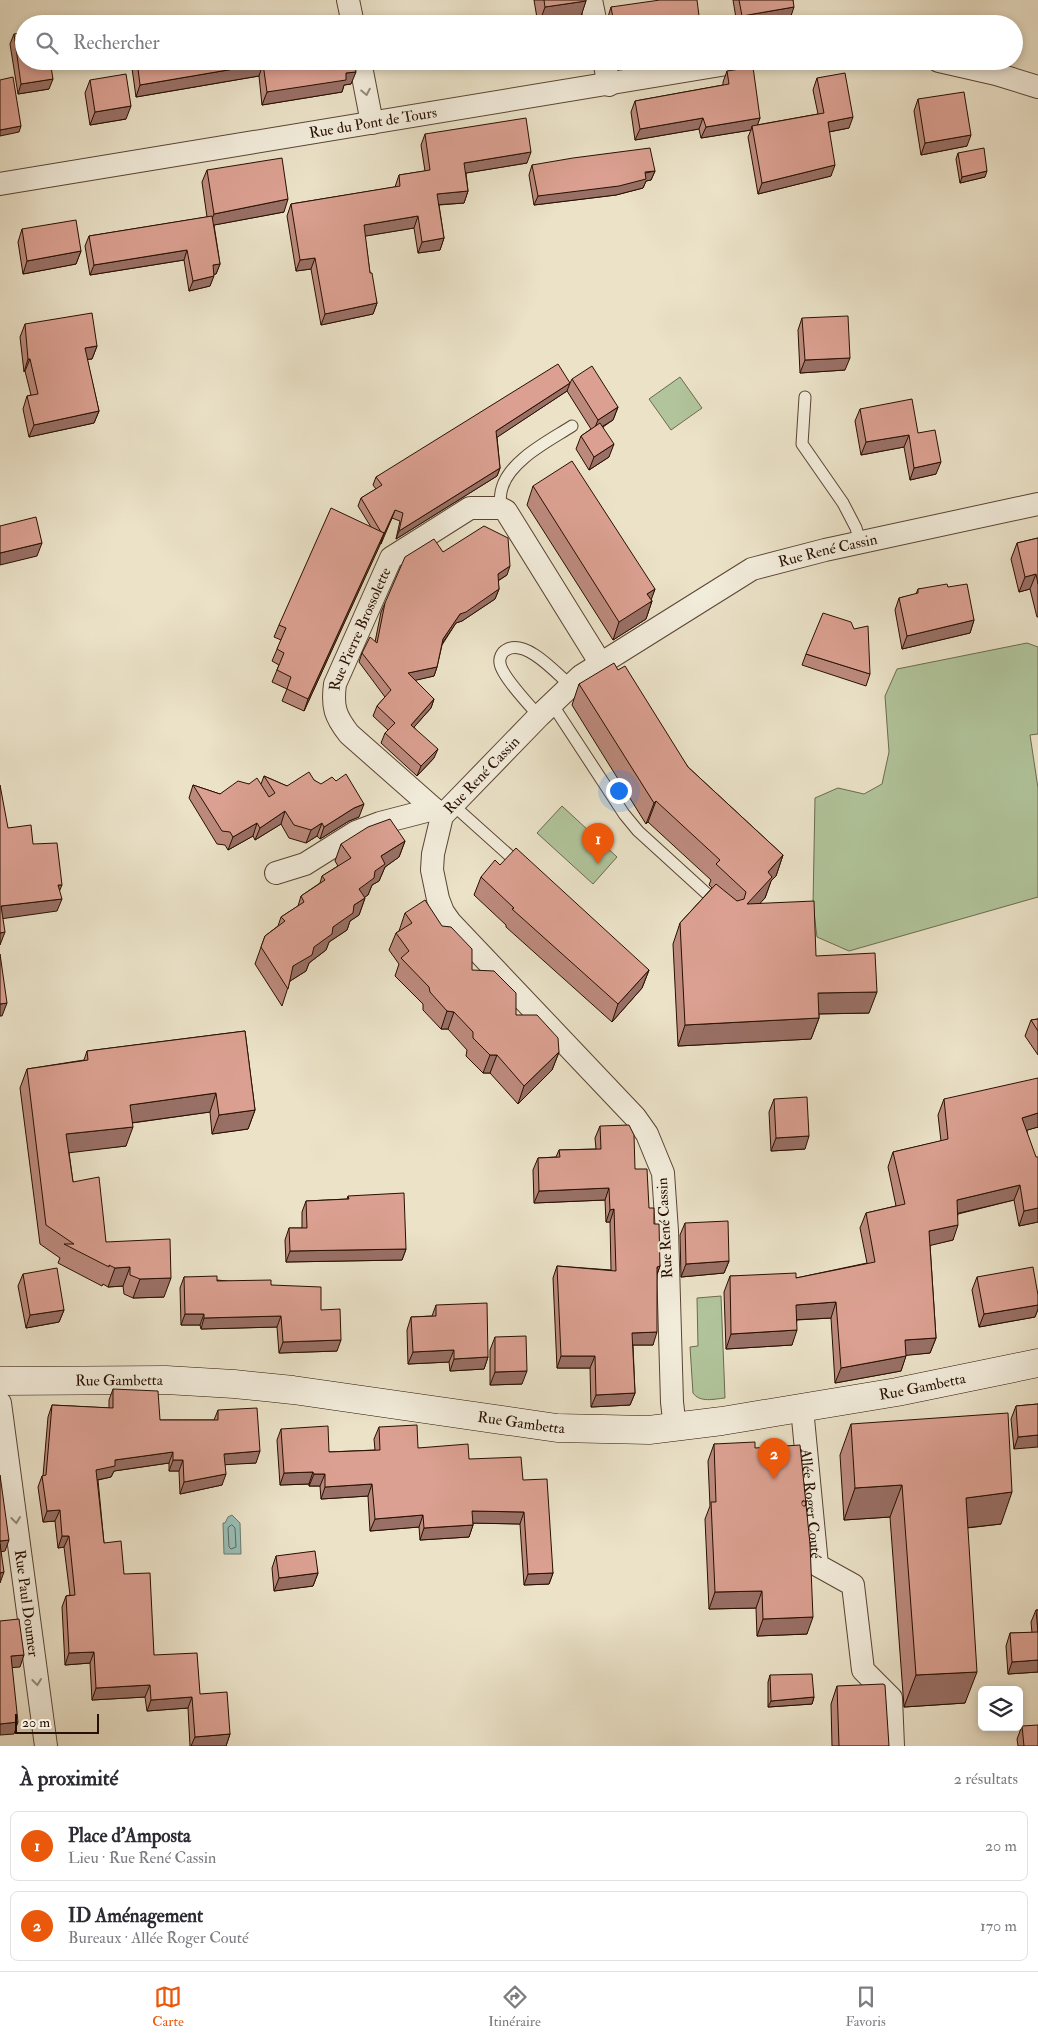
<!DOCTYPE html>
<html lang="fr">
<head>
<meta charset="utf-8">
<style>
  :root { --surface:#fff; --page:#f2f2f3; --text:#2b2b33; --muted:#7c7c81; --line:#e1e1e2; --accent:#ea580c }
  body { margin:0; font-family:"IM FELL Double Pica",serif; background:var(--page); color:var(--text) }
  .controls { position:absolute; right:15px; bottom:15px; display:grid; overflow:hidden; border-radius:8px; box-shadow:0 2px 8px #0003 }
  .controls button { width:45px; height:45px; display:grid; place-items:center; padding:0; border:0; border-bottom:1px solid var(--line); background:var(--surface); color:var(--text); font:25px sans-serif }
  .scale { position:absolute; left:15px; bottom:12px; width:84px; box-sizing:border-box; padding-left:5px; border:2px solid #280f01; border-top:0; font-size:14px; line-height:18px; white-space:nowrap; color:#280f01; -webkit-text-stroke:4px #f2ecdb; paint-order:stroke }
  .you { position:absolute; left:618px; top:790px; width:18px; height:18px; margin:-12px; border:4px solid #fff; border-radius:50%; background:#1a73e8; box-shadow:0 0 0 8px #1a73e833 }
  .badge { display:grid; place-items:center; width:32px; height:32px; border-radius:50%; background:var(--accent); color:#fff; font-size:16px; font-weight:700 }
  .pin { position:absolute; translate:-50% -41px; filter:drop-shadow(0 1px 2px #0008) }
  .pin::after { content:''; position:absolute; top:26px; width:18px; height:15px; background:inherit; clip-path:polygon(0 0,100% 0,50% 100%) }
  .list { margin:0; padding:0; list-style:none }
  h2 { display:flex; justify-content:space-between; align-items:center; height:65px; margin:0; padding:0 20px; font-size:21px }
  h2 small { font-size:16px; font-weight:400; color:var(--muted) }
  .list li { display:grid; grid-template-columns:32px 1fr auto; gap:15px; align-items:center; box-sizing:border-box; height:70px; margin:0 10px 10px; padding:0 10px; border:1px solid var(--line); border-radius:8px }
  .list b { display:block; font-size:19px; white-space:nowrap }
  .list p { margin:0; font-size:16px; white-space:nowrap; color:var(--muted) }
  .list em { font-size:16px; font-style:normal; color:var(--muted) }
  .icon { flex:none; width:28px; height:28px; fill:none; stroke:currentColor; stroke-width:2; stroke-linecap:round; stroke-linejoin:round }
  .map { position:relative; flex:none; width:1038px; height:1746px; overflow:hidden }
  .search { position:absolute; background:var(--surface); box-shadow:0 2px 8px #0003; left:15px; right:15px; top:15px; height:55px; display:flex; align-items:center; gap:12px; box-sizing:border-box; padding:0 18px; border-radius:28px; color:var(--muted); font-size:19px }
  .sheet { height:225px; background:var(--surface) }
  nav { display:flex; justify-content:space-around; align-items:center; box-sizing:border-box; height:70px; border-top:1px solid var(--line); background:var(--surface); font-size:14px; color:var(--muted) }
  nav a { display:grid; justify-items:center; gap:2px }
  nav .on { color:var(--accent) }
  .map>svg:first-child { display:block }
</style>
</head>
<body>
<div class="map">
<svg width="1038" height="1746" viewBox="0 0 1038 1746">
  <rect width="100%" height="100%" fill="#ebe2c8"/>
  <filter id="stains"><feTurbulence type="fractalNoise" baseFrequency=".004" numOctaves="4"/><feColorMatrix values="0 0 0 0 .2 0 0 0 0 .09 0 0 0 0 .02 0 0 0 .5 -.17"/></filter>
  <radialGradient id="worn" r=".72"><stop offset=".6" stop-color="#630" stop-opacity="0"/><stop offset="1" stop-color="#630" stop-opacity=".3"/></radialGradient>
  <!-- green -->
  <g fill="#b1c49b" stroke="#6c6a4e">
    <polygon points="680,377 702,408 671,430 649,399"/>
    <polygon points="1027,643 1038,647 1038,734 1030,735 1038,788 1038,897 849,951 817,937 813,905 815,798 838,788 864,794 882,784 889,752 885,696 897,669"/>
    <polygon points="562,806 617,857 593,884 537,833"/>
    <path d="M721 1296 725 1398C714 1399 700 1403 693 1393L690 1347 698 1346 697 1298Z"/>
  </g>
  <!-- water -->
  <polygon fill="#98beb5" stroke="#6b786d" points="232,1515 240,1523 241,1554 224,1554 223,1523 225,1523 228,1517"/>
  <g fill="none" stroke-linecap="round" stroke-linejoin="round">
    <!-- shore -->
    <polygon stroke="#60665b" stroke-width="1" points="232,1525 235,1528 236,1547 231,1549 229,1547 228,1528"/>
    <defs>
      <g id="service">
        <polyline points="805,397 802,444 843,503 856,528 860,542"/>
        <path d="M500 508C500 502 500 494 502 488 510 460 549 441 572 426"/>
        <polyline points="552,704 624,814 638,831 717,903"/>
        <path d="M539 716C530 706 501 675 500 663 499 658 502 652 506 650 526 638 557 674 571 686"/>
        <polyline points="453,805 521,866"/>
      </g>
      <g id="minor">
        <polyline points="348,0 353,24"/>
        <polyline points="591,0 596,24"/>
        <polyline points="360,61 372,123"/>
        <polyline points="604,61 609,85"/>
        <polyline points="939,61 996,74 1038,87"/>
        <path id="s1" d="M0 184 745 61"/>
        <path id="s2" d="M442 816 349 734C335 716 332 707 335 684L391 558 470 508H500L506 511 601 664"/>
        <polyline points="276,873 305,864 356,832 380,823 434,809"/>
        <path id="s3" d="M0 1403 46 1746"/>
        <path id="s4" d="M802 1408 817 1565 853 1585 863 1670 891 1698 893 1746"/>
        <path id="s5" d="M675 1428 672 1402 667 1231 663 1173 647 1134 635 1117 450 922 443 912 438 899 432 870 433 854 442 816 539 716 581 676 752 569 825 550 1038 504"/>
      </g>
      <g id="secondary">
        <path id="s6" d="M0 1381 166 1380 234 1384 293 1390 557 1428 649 1430 722 1421 897 1392 1038 1363"/>
      </g>
    </defs>
    <!-- service casing -->
    <use href="#service" stroke="#594433" stroke-width="13"/>
    <!-- minor casing -->
    <use href="#minor" stroke="#594433" stroke-width="24"/>
    <!-- secondary casing -->
    <use href="#secondary" stroke="#280f01" stroke-width="29"/>
    <!-- service -->
    <use href="#service" stroke="#f2ecdb" stroke-width="11"/>
    <!-- minor -->
    <use href="#minor" stroke="#f2ecdb" stroke-width="22"/>
    <!-- secondary -->
    <use href="#secondary" stroke="#f2ecdb" stroke-width="28"/>
  </g>
  <!-- wall -->
  <g fill="#bc8a7d" stroke="#280f01">
    <polygon points="534,0 586,0 580,19 550,24 538,24"/>
    <polygon points="733,0 793,0 790,19 763,24 737,24"/>
    <polygon points="611,7 700,24 609,24 608,17"/>
    <polygon points="14,34 49,89 18,94 10,44"/>
    <polygon points="131,61 354,61 351,84 344,85 342,92 262,105 259,76 136,97"/>
    <polygon points="727,71 760,118 757,125 818,114 813,90 817,78 849,128 829,132 831,176 758,194 748,137 751,130 701,138 699,129 635,140 631,112 635,101 723,85 723,82"/>
    <polygon points="90,80 126,119 90,125 85,93"/>
    <polygon points="918,99 967,146 921,155 914,111"/>
    <polygon points="425,134 527,163 466,173 468,191 464,203 439,205 444,238 440,250 418,253 414,228 365,236 370,273 377,303 373,314 321,325 311,269 296,271 287,216 291,204 395,187 399,175 425,171 421,145"/>
    <polygon points="958,153 985,177 960,183 956,159"/>
    <polygon points="532,165 655,171 651,180 646,181 643,188 616,195 534,205 529,175"/>
    <polygon points="207,170 284,212 214,225 220,264 216,274 214,274 210,286 189,291 184,260 90,275 85,246 89,236 207,217 202,182"/>
    <polygon points="22,229 81,251 76,264 23,274 18,242"/>
    <polygon points="802,318 845,370 800,373 798,330"/>
    <polygon points="25,324 97,346 92,359 87,359 99,411 94,423 29,437 23,409 27,396 31,395 25,371 24,372 20,337"/>
    <polygon points="572,379 618,407 613,420 603,427 609,457 589,470 576,449 581,436 591,429 567,391 497,437 500,468 497,476 396,539 400,521 392,518 304,711 282,701 287,689 272,682 279,665 272,661 281,640 274,637 279,625 371,527 358,506 361,498 376,489 373,485 376,477 570,383"/>
    <polygon points="860,409 918,433 936,474 910,480 904,447 861,455 855,421"/>
    <polygon points="533,486 655,589 651,599 652,601 646,619 613,640 527,505"/>
    <polygon points="1038,538 1038,617 1037,617 1030,589 1019,592 1011,559 1017,543"/>
    <polygon points="443,552 507,575 498,581 499,589 495,599 462,621 456,623 442,645 437,667 434,676 415,680 434,699 431,708 414,727 434,758 417,776 381,743 385,733 388,730 373,716 377,706 385,697 359,662 362,653 375,642 381,612 385,603"/>
    <polygon points="948,587 974,620 970,633 902,649 895,610 899,598 916,594 918,589"/>
    <polygon points="806,654 870,674 866,686 802,665"/>
    <polygon points="618,670 688,767 783,855 776,876 771,881 765,898 760,903 816,956 869,1013 819,1014 819,1018 811,1039 678,1046 673,944 680,923 712,888 709,885 711,880 648,822 646,824 572,705 579,684"/>
    <polygon points="264,776 287,786 314,780 359,817 349,821 320,839 317,836 306,843 289,838 281,824 255,840 253,836 228,850 225,845 217,844 189,798 193,785 220,794 249,784 261,784"/>
    <polygon points="405,841 399,857 385,867 379,881 372,885 368,895 364,897 365,898 359,915 350,921 347,930 329,942 326,950 309,963 306,971 290,981 282,1006 255,964 265,936 278,926 281,917 298,906 301,896 320,883 322,876 338,866 335,861 341,844"/>
    <polygon points="500,865 649,970 642,988 612,1022 506,927 506,925 474,895 481,877"/>
    <polygon points="405,913 472,970 516,1015 559,1052 552,1070 518,1104 490,1073 483,1073 466,1056 467,1050 448,1029 441,1029 423,1010 423,1004 395,976 399,964 389,950 396,933 399,931"/>
    <polygon points="1038,1019 1038,1055 1025,1036 1031,1020"/>
    <polygon points="245,1031 255,1110 248,1129 212,1134 210,1112 132,1123 126,1146 69,1152 73,1182 106,1242 164,1297 133,1298 124,1294 123,1286 108,1287 103,1284 102,1286 58,1263 60,1258 40,1244 20,1088 27,1069 84,1060 87,1051"/>
    <polygon points="774,1099 805,1149 771,1151 769,1112"/>
    <polygon points="944,1099 1038,1127 1027,1130 1038,1222 1019,1226 1014,1200 958,1214 953,1240 930,1245 936,1338 930,1353 906,1355 901,1371 835,1383 831,1318 797,1320 792,1345 726,1349 724,1292 730,1276 796,1278 867,1263 860,1228 866,1213 896,1206 888,1167 893,1152 941,1141 938,1115"/>
    <polygon points="600,1126 635,1169 654,1224 660,1266 657,1275 653,1345 633,1345 635,1393 630,1405 591,1407 590,1368 557,1368 553,1278 557,1266 611,1270 610,1222 606,1222 605,1200 534,1203 533,1170 538,1158 556,1157 559,1150 596,1149 595,1138"/>
    <polygon points="348,1196 406,1249 402,1260 286,1262 285,1240 289,1228 302,1228 302,1212 306,1201 347,1199"/>
    <polygon points="685,1223 729,1261 724,1273 681,1277 680,1235"/>
    <polygon points="23,1274 64,1310 59,1322 26,1328 18,1286"/>
    <polygon points="184,1277 271,1285 321,1310 337,1351 279,1353 277,1327 201,1329 200,1325 181,1325 180,1288"/>
    <polygon points="977,1277 1038,1295 1038,1309 1035,1317 979,1327 972,1290"/>
    <polygon points="436,1305 488,1357 484,1369 450,1371 449,1362 408,1364 407,1330 411,1317 432,1316"/>
    <polygon points="495,1337 522,1384 490,1385 490,1350"/>
    <polygon points="113,1389 160,1420 214,1420 218,1410 256,1463 225,1464 222,1485 180,1494 179,1471 169,1471 169,1463 114,1471 111,1477 98,1480 104,1543 124,1574 154,1655 200,1694 230,1734 226,1746 190,1746 188,1708 147,1711 145,1697 92,1700 90,1663 65,1665 62,1607 66,1596 70,1595 64,1547 58,1548 55,1521 43,1522 38,1487 42,1476 43,1476 48,1417 52,1405 109,1408 109,1400"/>
    <polygon points="1038,1404 1014,1449 1011,1419 1016,1406"/>
    <polygon points="851,1424 1001,1524 967,1528 965,1703 904,1707 890,1517 844,1520 840,1455"/>
    <polygon points="379,1427 418,1448 469,1459 523,1480 553,1573 549,1584 524,1585 520,1524 473,1523 473,1525 469,1537 420,1540 419,1527 370,1531 368,1496 321,1499 320,1486 309,1486 309,1484 280,1485 277,1440 281,1429 329,1452 375,1450 374,1439"/>
    <polygon points="714,1444 755,1448 807,1634 757,1636 756,1608 709,1609 705,1519 710,1506 708,1461"/>
    <polygon points="276,1556 318,1573 313,1586 274,1591 272,1568"/>
    <polygon points="1036,1610 1038,1610 1038,1672 1008,1674 1006,1646 1010,1633 1032,1633 1031,1622"/>
    <polygon points="770,1675 814,1697 812,1704 768,1707 768,1682"/>
    <polygon points="837,1686 889,1746 832,1746 831,1704"/>
    <polygon points="1022,1726 1038,1746 1018,1746 1017,1739"/>
  </g>
  <!-- shaded-wall -->
  <g fill="#997066" stroke="#280f01">
    <polygon points="586,1 580,19 550,24 539,24 545,7"/>
    <polygon points="794,7 790,19 763,24 739,24 742,16"/>
    <polygon points="263,64 259,76 136,97 140,85"/>
    <polygon points="356,72 351,84 344,85 342,92 262,105 267,92 346,73"/>
    <polygon points="53,79 49,89 18,94 21,84"/>
    <polygon points="131,106 126,119 90,125 95,112"/>
    <polygon points="853,117 849,128 823,133 828,122"/>
    <polygon points="703,118 699,129 635,140 640,129"/>
    <polygon points="760,118 756,129 752,126 751,130 701,138 706,127"/>
    <polygon points="21,126 19,132 0,136 0,130"/>
    <polygon points="971,135 967,146 921,155 925,143"/>
    <polygon points="531,152 527,163 460,174 464,163"/>
    <polygon points="835,165 831,176 758,194 762,183"/>
    <polygon points="655,171 651,180 646,181 643,188 616,195 534,205 538,196"/>
    <polygon points="987,171 985,177 960,183 962,177"/>
    <polygon points="468,191 464,203 433,205 437,194"/>
    <polygon points="288,199 284,212 209,226 214,214"/>
    <polygon points="418,216 414,228 360,237 364,225"/>
    <polygon points="444,238 440,250 418,253 422,242"/>
    <polygon points="187,250 184,260 90,275 94,265"/>
    <polygon points="81,251 76,264 23,274 27,261"/>
    <polygon points="315,258 311,269 296,271 300,260"/>
    <polygon points="220,264 216,274 209,275 213,265"/>
    <polygon points="214,276 210,286 189,291 193,281"/>
    <polygon points="377,303 373,314 321,325 325,314"/>
    <polygon points="97,346 92,359 80,360 85,348"/>
    <polygon points="850,358 845,370 800,373 805,360"/>
    <polygon points="28,359 30,359 25,371 24,372"/>
    <polygon points="570,383 567,391 493,440 496,431"/>
    <polygon points="618,407 613,420 593,432 598,420"/>
    <polygon points="99,411 94,423 29,437 34,425"/>
    <polygon points="909,435 904,447 861,455 866,442"/>
    <polygon points="614,444 609,457 589,470 594,457"/>
    <polygon points="941,462 936,474 910,480 914,468"/>
    <polygon points="500,468 497,476 396,539 399,531"/>
    <polygon points="395,510 392,518 381,544 383,536"/>
    <polygon points="384,533 380,545 304,711 308,699"/>
    <polygon points="42,543 37,556 0,565 0,553"/>
    <polygon points="510,566 507,575 494,583 498,574"/>
    <polygon points="1036,574 1030,589 1019,592 1025,577"/>
    <polygon points="499,589 495,599 462,621 456,623 439,648 443,639 460,614"/>
    <polygon points="655,589 650,603 652,601 646,619 613,640 619,622 647,594"/>
    <polygon points="974,620 970,633 902,649 907,636"/>
    <polygon points="437,667 434,676 404,683 408,673"/>
    <polygon points="434,699 431,708 408,734 411,725"/>
    <polygon points="438,749 434,758 417,776 421,766"/>
    <polygon points="656,801 648,822 646,824 654,803"/>
    <polygon points="364,804 359,817 349,821 320,839 324,827 354,808"/>
    <polygon points="285,811 281,824 255,840 260,828"/>
    <polygon points="257,823 253,836 228,850 233,837"/>
    <polygon points="322,823 317,836 306,843 311,830"/>
    <polygon points="405,841 399,857 385,867 379,881 372,885 368,895 353,905 359,889 381,856"/>
    <polygon points="783,855 776,876 771,881 765,898 740,925 747,904 768,872"/>
    <polygon points="58,885 62,885 57,897"/>
    <polygon points="365,898 359,915 350,921 347,930 329,942 326,950 309,963 306,971 287,983 293,966 314,947 354,905"/>
    <polygon points="62,899 57,911 0,919 1,906"/>
    <polygon points="5,932 0,945 0,933"/>
    <polygon points="649,970 642,988 612,1022 618,1004"/>
    <polygon points="877,992 869,1013 810,1014 818,993"/>
    <polygon points="7,1003 2,1016 0,1016 0,1004"/>
    <polygon points="447,1011 454,1012 448,1029 441,1029"/>
    <polygon points="819,1018 811,1039 678,1046 685,1025"/>
    <polygon points="559,1052 552,1070 518,1104 524,1086"/>
    <polygon points="490,1055 497,1055 490,1073 483,1073"/>
    <polygon points="216,1093 210,1112 123,1124 130,1105"/>
    <polygon points="255,1110 248,1129 212,1134 219,1115"/>
    <polygon points="1038,1113 1038,1127 1017,1133 1022,1118"/>
    <polygon points="133,1127 126,1146 59,1154 66,1134"/>
    <polygon points="809,1136 805,1149 771,1151 776,1138"/>
    <polygon points="1020,1185 1014,1200 951,1215 957,1200"/>
    <polygon points="609,1188 605,1200 534,1203 539,1191"/>
    <polygon points="1038,1208 1038,1222 1019,1226 1024,1211"/>
    <polygon points="614,1209 610,1222 606,1222 610,1210"/>
    <polygon points="958,1225 953,1240 924,1247 929,1231"/>
    <polygon points="406,1249 402,1260 286,1262 290,1251"/>
    <polygon points="729,1261 724,1273 681,1277 686,1264"/>
    <polygon points="660,1266 655,1279 657,1267"/>
    <polygon points="130,1267 123,1286 108,1287 115,1268"/>
    <polygon points="171,1278 164,1297 133,1298 140,1279"/>
    <polygon points="836,1302 831,1318 790,1320 796,1305"/>
    <polygon points="1038,1305 1038,1309 1035,1317 979,1327 984,1314"/>
    <polygon points="64,1310 59,1322 26,1328 30,1315"/>
    <polygon points="185,1314 204,1314 200,1325 181,1325"/>
    <polygon points="281,1316 277,1327 201,1329 204,1318"/>
    <polygon points="797,1330 792,1345 726,1349 731,1334"/>
    <polygon points="657,1332 653,1345 627,1345 632,1333"/>
    <polygon points="936,1338 930,1353 900,1356 905,1340"/>
    <polygon points="341,1340 337,1351 279,1353 283,1342"/>
    <polygon points="454,1350 449,1362 408,1364 413,1352"/>
    <polygon points="561,1356 595,1356 590,1368 557,1368"/>
    <polygon points="906,1356 901,1371 835,1383 841,1368"/>
    <polygon points="488,1357 484,1369 450,1371 454,1359"/>
    <polygon points="527,1371 522,1384 490,1385 495,1372"/>
    <polygon points="635,1393 630,1405 591,1407 596,1395"/>
    <polygon points="1038,1435 1038,1447 1014,1449 1018,1437"/>
    <polygon points="260,1451 256,1463 220,1465 224,1454"/>
    <polygon points="173,1452 169,1463 114,1471 111,1477 92,1481 96,1470 115,1460"/>
    <polygon points="173,1460 183,1460 179,1471 169,1471"/>
    <polygon points="313,1472 309,1484 280,1485 284,1473"/>
    <polygon points="226,1474 222,1485 180,1494 184,1482"/>
    <polygon points="314,1474 325,1474 320,1486 309,1486"/>
    <polygon points="372,1484 368,1496 321,1499 325,1487"/>
    <polygon points="902,1485 890,1517 844,1520 855,1488"/>
    <polygon points="1012,1492 1001,1524 954,1529 966,1498"/>
    <polygon points="60,1510 55,1521 43,1522 47,1511"/>
    <polygon points="472,1511 524,1512 520,1524 468,1523"/>
    <polygon points="423,1515 419,1527 370,1531 375,1519"/>
    <polygon points="473,1525 469,1537 420,1540 424,1528"/>
    <polygon points="62,1536 69,1536 64,1547 58,1548"/>
    <polygon points="9,1540 5,1551 0,1552 0,1541"/>
    <polygon points="4,1572 0,1583 0,1573"/>
    <polygon points="318,1573 313,1586 274,1591 279,1578"/>
    <polygon points="553,1573 549,1584 524,1585 528,1574"/>
    <polygon points="762,1591 756,1608 709,1609 715,1592"/>
    <polygon points="813,1617 807,1634 757,1636 763,1619"/>
    <polygon points="94,1652 90,1663 65,1665 69,1653"/>
    <polygon points="24,1655 20,1667 7,1668 11,1656"/>
    <polygon points="1038,1660 1038,1672 1008,1674 1012,1662"/>
    <polygon points="977,1672 965,1703 904,1707 916,1675"/>
    <polygon points="150,1685 145,1697 92,1700 96,1688"/>
    <polygon points="192,1697 188,1708 147,1711 151,1700"/>
    <polygon points="814,1697 812,1704 768,1707 771,1701"/>
    <polygon points="18,1722 14,1734 0,1735 0,1724"/>
    <polygon points="230,1734 226,1746 191,1746 195,1737"/>
  </g>
  <!-- building -->
  <g fill="#dba091" stroke="#280f01">
    <polygon points="544,0 586,0 586,1 545,7"/>
    <polygon points="660,0 697,0 700,24 614,24 611,7"/>
    <polygon points="739,0 793,0 794,7 742,16"/>
    <polygon points="348,21 351,24 328,24"/>
    <polygon points="24,32 24,61 50,61 53,79 21,84 14,34"/>
    <polygon points="137,61 354,61 356,72 346,73 346,80 267,92 263,64 140,85"/>
    <polygon points="753,67 760,118 706,127 703,118 640,129 635,101 729,84 727,71"/>
    <polygon points="845,73 853,117 828,122 835,165 762,183 752,126 824,113 817,78"/>
    <polygon points="126,74 131,106 95,112 90,80"/>
    <polygon points="13,77 21,126 0,130 0,80"/>
    <polygon points="964,92 971,135 925,143 918,99"/>
    <polygon points="526,118 531,152 464,163 468,191 437,194 444,238 422,242 418,216 364,225 370,273 372,273 377,303 325,314 315,258 300,260 291,204 400,186 399,175 430,170 425,134"/>
    <polygon points="650,148 655,171 645,172 646,179 619,186 538,196 532,165 573,158"/>
    <polygon points="984,148 987,171 962,177 958,153"/>
    <polygon points="282,158 288,199 214,214 207,170"/>
    <polygon points="212,216 220,264 213,265 214,276 193,281 187,250 94,265 89,236"/>
    <polygon points="76,220 81,251 27,261 22,229"/>
    <polygon points="92,313 97,346 85,348 99,411 34,425 27,396 38,394 30,359 28,359 25,324"/>
    <polygon points="848,316 850,358 805,360 802,318"/>
    <polygon points="558,364 570,383 496,431 500,468 399,531 403,513 395,510 383,536 384,533 381,532 361,498 382,485 376,477"/>
    <polygon points="592,366 618,407 598,420 572,379"/>
    <polygon points="912,399 918,433 935,430 941,462 914,468 909,435 866,442 860,409"/>
    <polygon points="600,423 614,444 594,457 581,436"/>
    <polygon points="572,461 655,589 647,594 652,601 619,622 533,486"/>
    <polygon points="331,508 384,533 308,699 287,689 291,677 277,670 284,653 277,649 286,628 279,625"/>
    <polygon points="36,517 42,543 0,553 0,526"/>
    <polygon points="484,526 508,538 510,566 498,574 499,589 466,612 460,614 443,639 437,667 408,673 434,699 411,725 438,749 421,766 385,733 395,723 377,706 391,690 362,653 370,637 377,643 385,603 405,557 434,539 443,552"/>
    <polygon points="1038,538 1038,584 1036,574 1025,577 1017,543"/>
    <polygon points="947,584 948,587 967,584 974,620 907,636 899,598 918,593 918,589"/>
    <polygon points="823,613 851,622 854,629 868,626 870,674 806,654"/>
    <polygon points="614,663 618,670 625,666 688,767 783,855 768,872 772,877 747,904 814,901 816,956 875,953 877,992 818,993 819,1018 685,1025 680,923 716,884 737,901 744,899 746,892 716,864 720,860 656,801 654,803 579,684"/>
    <polygon points="309,772 314,780 321,784 332,777 336,781 346,774 364,804 354,808 324,827 322,823 311,830 294,825 285,811 260,828 257,823 233,837 230,832 222,831 193,785 220,794 238,781 249,784 257,778 269,797 275,793 264,776 287,786"/>
    <polygon points="0,785 8,828 31,825 33,844 57,843 62,885 58,885 62,899 1,906 5,932 0,933"/>
    <polygon points="390,819 405,841 381,856 385,864 375,871 374,878 359,889 365,898 354,905 353,913 333,927 332,934 314,947 312,955 293,966 288,989 261,947 265,936 285,921 281,917 304,902 301,896 325,880 322,876 351,858 341,844 368,827"/>
    <polygon points="516,848 649,970 618,1004 512,909 514,908 481,877 495,860 500,865"/>
    <polygon points="425,900 442,926 451,927 472,949 472,970 494,971 516,993 516,1015 537,1015 558,1038 559,1052 524,1086 497,1055 490,1055 473,1038 473,1032 454,1012 447,1011 430,992 429,987 401,958 409,951 396,933 412,923 405,913"/>
    <polygon points="0,954 7,1003 0,1004"/>
    <polygon points="1038,1019 1038,1031 1031,1020"/>
    <polygon points="245,1031 255,1110 219,1115 216,1093 130,1105 133,1127 66,1134 73,1182 99,1177 106,1242 170,1239 171,1278 140,1279 130,1275 130,1267 115,1268 109,1265 109,1267 64,1244 74,1244 46,1225 27,1069 88,1060 87,1051"/>
    <polygon points="1038,1078 1038,1113 1022,1118 1036,1157 1038,1157 1038,1208 1024,1211 1020,1185 957,1200 958,1225 929,1231 936,1338 905,1340 906,1356 841,1368 836,1302 796,1305 797,1330 731,1334 730,1276 796,1273 796,1278 875,1262 866,1213 905,1204 893,1152 948,1139 944,1099"/>
    <polygon points="807,1097 809,1136 776,1138 774,1099"/>
    <polygon points="629,1125 634,1135 635,1169 647,1169 649,1208 654,1208 654,1224 659,1224 660,1266 657,1267 657,1332 632,1333 635,1393 596,1395 595,1356 561,1356 557,1266 616,1271 614,1209 610,1210 609,1188 539,1191 538,1158 560,1157 559,1150 601,1149 600,1126"/>
    <polygon points="404,1193 406,1249 290,1251 289,1228 307,1228 306,1201 349,1199 348,1196"/>
    <polygon points="728,1221 729,1261 686,1264 685,1223"/>
    <polygon points="1033,1267 1038,1295 1038,1305 984,1314 977,1277"/>
    <polygon points="57,1268 64,1310 30,1315 23,1274"/>
    <polygon points="217,1276 217,1281 271,1280 271,1285 321,1287 321,1310 340,1309 341,1340 283,1342 281,1316 204,1318 204,1314 185,1314 184,1277"/>
    <polygon points="487,1303 488,1357 454,1359 454,1350 413,1352 411,1317 436,1316 436,1305"/>
    <polygon points="526,1336 527,1371 495,1372 495,1337"/>
    <polygon points="113,1389 158,1391 160,1420 218,1420 218,1410 257,1408 260,1451 224,1454 226,1474 184,1482 183,1460 173,1460 173,1452 115,1460 115,1466 96,1470 104,1543 121,1541 124,1574 150,1573 154,1655 197,1653 200,1694 227,1692 230,1734 195,1737 192,1697 151,1700 150,1685 96,1688 94,1652 69,1653 66,1596 75,1595 69,1536 62,1536 60,1510 47,1511 42,1476 46,1475 52,1405 113,1408"/>
    <polygon points="1038,1404 1038,1435 1018,1437 1016,1406"/>
    <polygon points="1008,1413 1012,1492 966,1498 977,1672 916,1675 902,1485 855,1488 851,1424"/>
    <polygon points="417,1425 418,1448 468,1444 469,1459 521,1457 523,1480 547,1479 553,1573 528,1574 524,1512 472,1511 473,1525 424,1528 423,1515 375,1519 372,1484 325,1487 325,1474 314,1474 313,1472 284,1473 281,1429 328,1426 329,1452 380,1450 379,1427"/>
    <polygon points="755,1442 755,1448 800,1445 810,1544 813,1617 763,1619 762,1591 715,1592 711,1502 716,1502 714,1444"/>
    <polygon points="0,1475 9,1540 0,1541"/>
    <polygon points="0,1544 4,1572 0,1573"/>
    <polygon points="315,1551 318,1573 279,1578 276,1556"/>
    <polygon points="1036,1610 1038,1610 1038,1660 1012,1662 1010,1633 1038,1632"/>
    <polygon points="19,1619 24,1655 11,1656 18,1722 0,1724 0,1621"/>
    <polygon points="812,1674 814,1697 771,1701 770,1675"/>
    <polygon points="883,1684 885,1685 889,1746 839,1746 837,1686"/>
    <polygon points="1038,1725 1038,1746 1024,1746 1022,1726"/>
  </g>
  <!-- one-way arrows -->
  <defs><path id="oneway-chevron" d="M-2-3.5L2.5 0L-2 3.5" fill="none" stroke-width="1.6" stroke-linecap="round" stroke-linejoin="round" transform="scale(1.25)"/></defs>
  <g stroke="#978979">
    <use href="#oneway-chevron" transform="translate(366 92) rotate(79)"/>
    <use href="#oneway-chevron" transform="translate(16 1520) rotate(83)"/>
    <use href="#oneway-chevron" transform="translate(37 1682) rotate(83)"/>
  </g>
  <g text-anchor="middle" dominant-baseline="central" stroke-width="4" stroke-linejoin="round" paint-order="stroke">
    <!-- street labels -->
    <g font-size="15" fill="#280f01" stroke="#f2ecdb">
      <text stroke="none"><textPath href="#s1" startOffset="378">Rue du Pont de Tours</textPath></text>
      <text stroke="none"><textPath href="#s5" startOffset="1175">Rue René Cassin</textPath></text>
      <text stroke="none"><textPath href="#s2" startOffset="238">Rue Pierre Brossolette</textPath></text>
      <text stroke="none"><textPath href="#s5" startOffset="755">Rue René Cassin</textPath></text>
      <text transform="translate(665 1228) rotate(-93)">Rue René Cassin</text>
      <text stroke="none"><textPath href="#s6" startOffset="119">Rue Gambetta</textPath></text>
      <text stroke="none"><textPath href="#s6" startOffset="929">Rue Gambetta</textPath></text>
      <text stroke="none"><textPath href="#s6" startOffset="524">Rue Gambetta</textPath></text>
      <text stroke="none"><textPath href="#s4" startOffset="96">Allée Roger Couté</textPath></text>
      <text stroke="none"><textPath href="#s3" startOffset="202">Rue Paul Doumer</textPath></text>
    </g>
  </g>
  <rect width="100%" height="100%" filter="url(#stains)"/>
  <rect width="100%" height="100%" fill="url(#worn)"/>
</svg>
<div class="controls">
<button><svg class="icon" aria-label="layers" viewBox="0 0 24 24"><path d="M12 4l9 5-9 5-9-5zM3 14l9 5 9-5"/></svg></button>
</div>
<div class="scale">20 m</div>
<div class="you"></div>
<div class="pin badge" style="left:598px;top:864px">1</div>
<div class="pin badge" style="left:774px;top:1479px">2</div>
<div class="search"><svg class="icon" aria-label="search" viewBox="0 0 24 24"><circle cx="10" cy="10" r="6"/><path d="M15 15l6 6"/></svg>Rechercher</div>
</div>
<section class="sheet">
<h2>À proximité<small>2 résultats</small></h2>
<ul class="list">
<li><span class="badge">1</span><div><b>Place d'Amposta</b><p>Lieu · Rue René Cassin</p></div><em>20 m</em></li>
<li><span class="badge">2</span><div><b>ID Aménagement</b><p>Bureaux · Allée Roger Couté</p></div><em>170 m</em></li>
</ul>
</section>
<nav>
<a class="on"><svg class="icon" aria-label="map" viewBox="0 0 24 24"><path d="M3 6l6-2 6 2 6-2v14l-6 2-6-2-6 2zM9 4v14M15 6v14"/></svg>Carte</a>
<a><svg class="icon" aria-label="directions" viewBox="0 0 24 24"><path d="M12 3l9 9-9 9-9-9zM9 14v-3h6M13 9l2 2-2 2"/></svg>Itinéraire</a>
<a><svg class="icon" aria-label="saved" viewBox="0 0 24 24"><path d="M7 4h10v16l-5-4-5 4z"/></svg>Favoris</a>
</nav>
</body>
</html>
